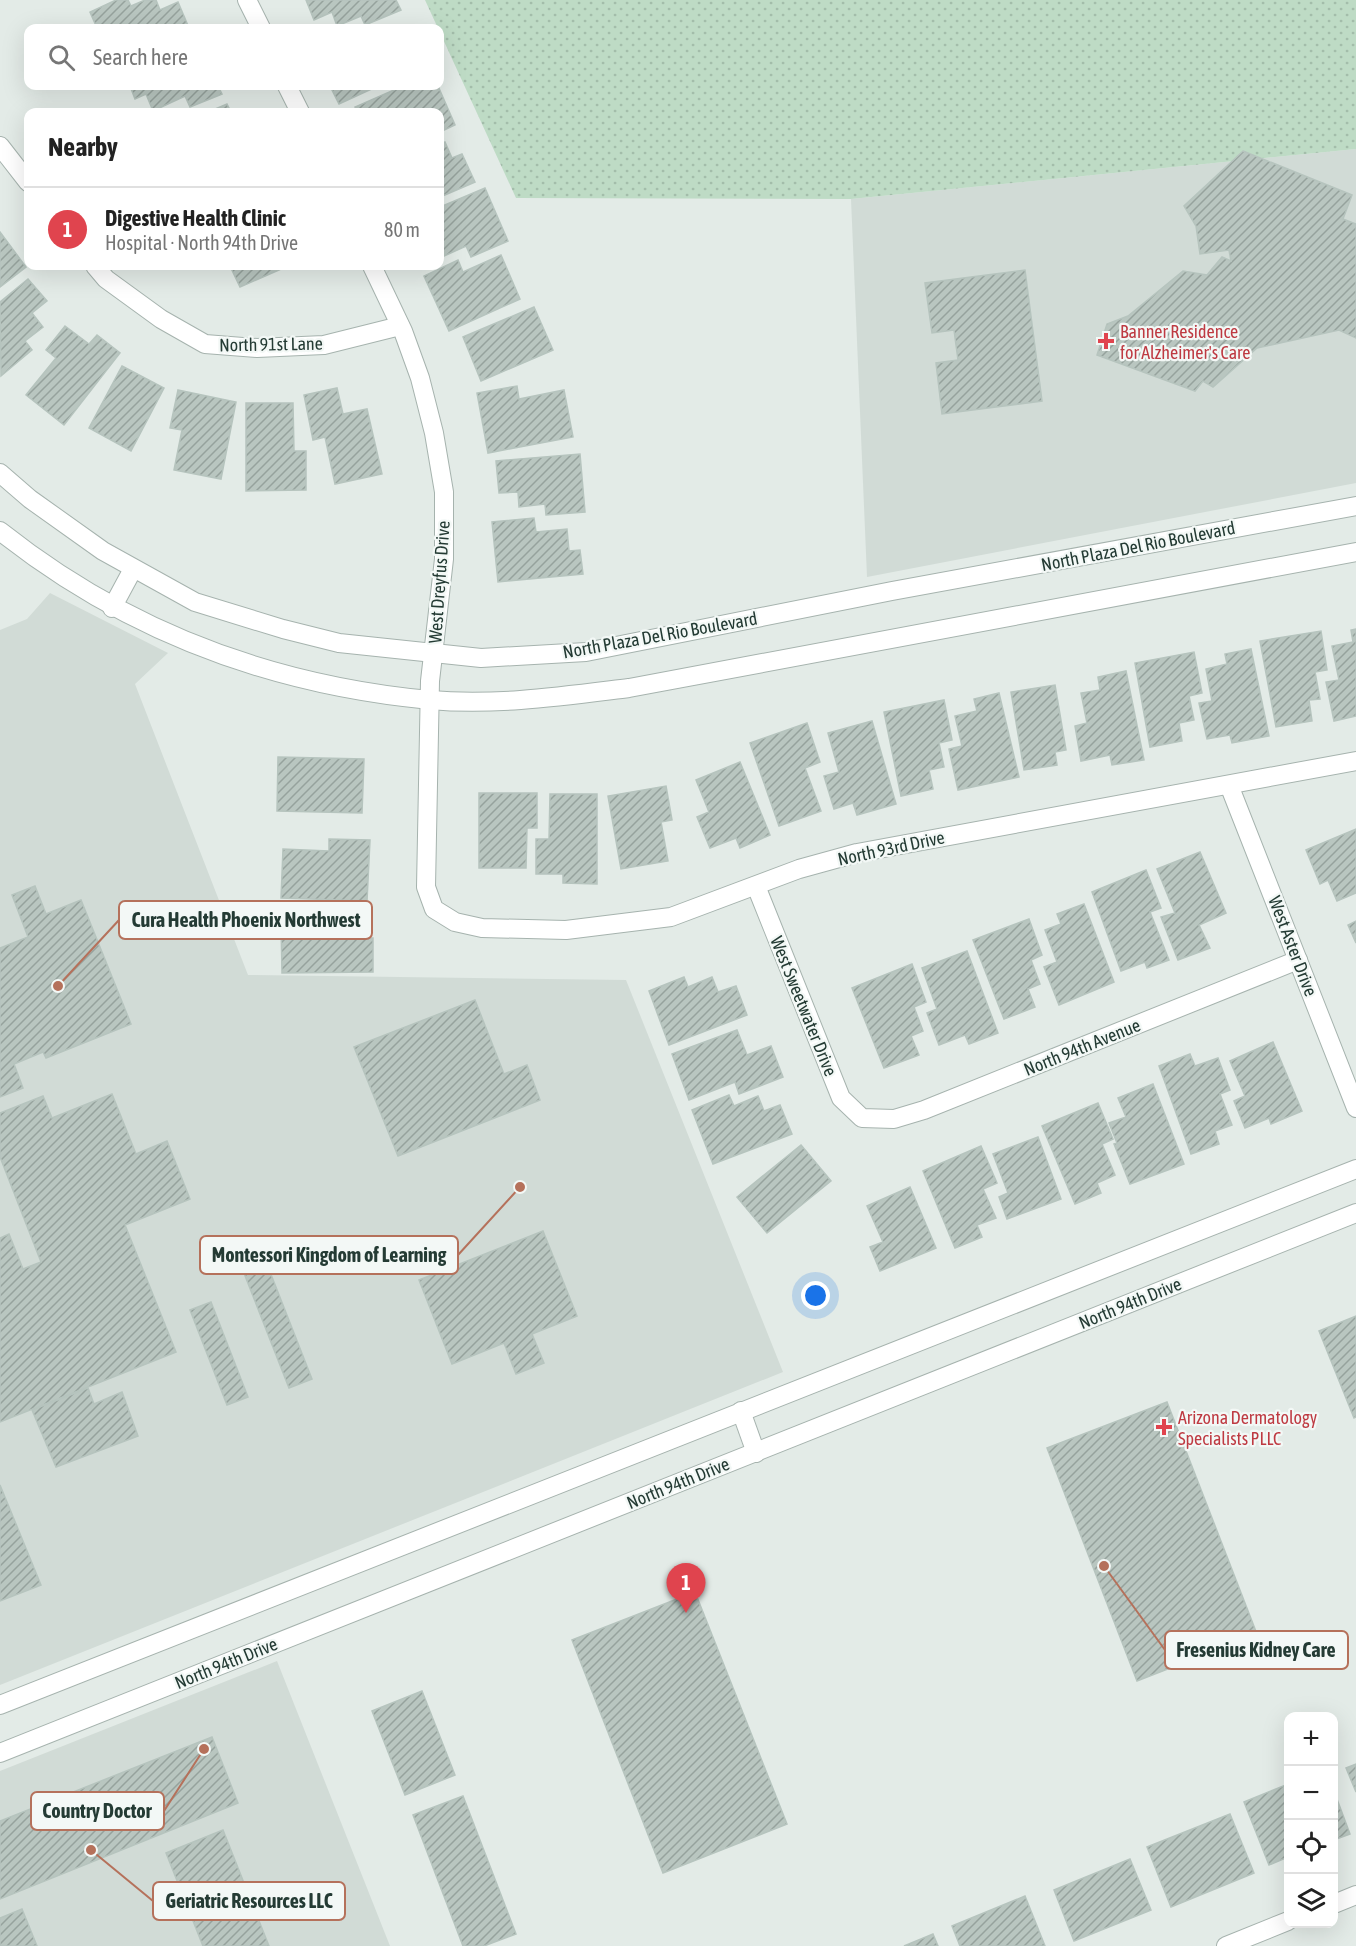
<!DOCTYPE html>
<html lang="en">
<head>
<meta charset="utf-8">
<style>
  :root { --surface:#fff; --page:#f2f2f2; --text:#222; --muted:#767676; --line:#e0e0e0; --accent:#7a4e42 }
  body { margin:0; font-family:"Asap Condensed",sans-serif; background:var(--page); color:var(--text) }
  .controls { position:absolute; right:18px; bottom:18px; display:grid; overflow:hidden; border-radius:12px; box-shadow:0 6px 24px #0002 }
  .controls button { width:54px; height:54px; display:grid; place-items:center; padding:0; border:0; border-bottom:2px solid var(--line); background:var(--surface); color:var(--text); font:30px sans-serif }
  .you { position:absolute; left:816px; top:1296px; width:21px; height:21px; margin:-15px; border:4px solid #fff; border-radius:50%; background:#1a73e8; box-shadow:0 0 0 9px #1a73e833 }
  .badge { display:grid; place-items:center; width:39px; height:39px; border-radius:50%; background:var(--accent); color:#fff; font-size:20px; font-weight:700 }
  .pin { position:absolute; translate:-50% -50px; filter:drop-shadow(0 2px 3px #0008) }
  .pin::after { content:''; position:absolute; top:32px; width:21px; height:18px; background:inherit; clip-path:polygon(0 0,100% 0,50% 100%) }
  .list { margin:0; padding:0; list-style:none }
  h2 { display:flex; justify-content:space-between; align-items:center; height:78px; margin:0; padding:0 24px; font-size:26px }
  h2 small { font-size:20px; font-weight:400; color:var(--muted) }
  .list li { display:grid; grid-template-columns:39px 1fr auto; gap:18px; align-items:center; box-sizing:border-box; height:84px; padding:0 24px; border-top:2px solid var(--line) }
  .list b { display:block; font-size:22px; white-space:nowrap }
  .list p { margin:0; font-size:20px; white-space:nowrap; color:var(--muted) }
  .list em { font-size:20px; font-style:normal; color:var(--muted) }
  .icon { flex:none; width:33px; height:33px; fill:none; stroke:currentColor; stroke-width:2; stroke-linecap:round; stroke-linejoin:round }
  .map { position:relative; flex:none; width:1356px; height:1946px; overflow:hidden }
  .search { position:absolute; background:var(--surface); box-shadow:0 6px 24px #0002; left:24px; top:24px; width:420px; height:66px; display:flex; align-items:center; gap:15px; box-sizing:border-box; padding:0 21px; border-radius:12px; color:var(--muted); font-size:22px }
  .panel { position:absolute; background:var(--surface); box-shadow:0 6px 24px #0002; left:24px; top:108px; width:420px; height:162px; border-radius:12px }
  .map>svg:first-child { display:block }
</style>
</head>
<body>
<div class="map">
<svg width="1356" height="1946" viewBox="0 0 1356 1946">
  <defs>
    <pattern id="grass-dots" width="8" height="8" patternUnits="userSpaceOnUse" patternTransform="scale(1.5)"><rect width="8" height="8" fill="#bedbc5"/><path d="M2 2h.1M6 6h.1" fill="none" stroke="#a3bdaa" stroke-width="1.8" stroke-linecap="round"/></pattern>
    <pattern id="building-hatch" width="6" height="6" patternUnits="userSpaceOnUse" patternTransform="scale(1.5)"><rect width="6" height="6" fill="#b9c6c0"/><path d="M-1 1l2-2M0 6l6-6M5 7l2-2" fill="none" stroke="#96a29d"/></pattern>
  </defs>
  <rect width="100%" height="100%" fill="#e3ebe7"/>
  <!-- built -->
  <g fill="#d1dbd6">
    <polygon points="1356,149 1356,483 867,577 851,199"/>
    <polygon points="50,593 168,653 135,684 248,975 626,980 783,1372 0,1685 0,630 27,619"/>
    <polygon points="277,1661 390,1946 0,1946 0,1771"/>
  </g>
  <!-- grass -->
  <polygon fill="url(#grass-dots)" points="425,0 1356,0 1356,149 851,199 516,198"/>
  <!-- building -->
  <g fill="url(#building-hatch)" stroke="#b6c4be" stroke-width="1.5">
    <polygon points="116,0 128,0 131,6 145,0 156,0 160,10 178,2 189,28 97,28 90,12"/>
    <polygon points="306,0 396,0 401,10 365,25 361,16 337,26 332,12 314,20"/>
    <polygon points="130,86 218,86 222,94 190,107 185,96 153,111 146,94 135,99"/>
    <polygon points="330,86 378,86 339,104"/>
    <polygon points="403,86 438,86 455,125 440,132 440,112 358,112 355,107"/>
    <polygon points="227,104 231,112 204,112 213,110"/>
    <polygon points="445,142 452,158 462,154 475,182 440,197 440,144"/>
    <polygon points="1243,151 1352,195 1343,219 1356,224 1356,338 1339,330 1257,348 1213,387 1203,381 1195,391 1097,355 1107,324 1128,316 1183,271 1207,275 1222,257 1231,261 1229,250 1200,254 1196,226 1184,206"/>
    <polygon points="485,188 508,241 471,257 466,246 442,257 440,251 440,207"/>
    <polygon points="0,232 26,267 0,287"/>
    <polygon points="501,255 520,299 449,331 424,276 458,260 463,272"/>
    <polygon points="230,266 288,266 240,287"/>
    <polygon points="1025,270 1042,401 942,414 936,363 958,360 954,330 932,333 925,283"/>
    <polygon points="28,279 47,301 32,313 43,327 25,341 32,350 1,376 0,302"/>
    <polygon points="534,307 553,350 481,381 463,337"/>
    <polygon points="65,326 89,344 97,335 120,353 64,425 26,395 56,358 46,350"/>
    <polygon points="122,366 164,388 131,451 89,428"/>
    <polygon points="517,386 519,399 564,390 573,437 488,453 477,393"/>
    <polygon points="337,388 343,414 367,409 382,474 335,484 325,437 313,440 304,395"/>
    <polygon points="178,390 236,402 221,479 174,470 182,430 170,428"/>
    <polygon points="246,403 293,403 294,451 306,451 306,490 246,491"/>
    <polygon points="580,454 585,512 546,515 545,504 519,507 518,492 499,493 496,461"/>
    <polygon points="534,518 536,532 567,529 569,551 580,550 583,574 498,582 492,522"/>
    <polygon points="1356,629 1356,716 1334,721 1326,682 1339,680 1332,646 1353,642 1351,630"/>
    <polygon points="1321,631 1327,670 1315,672 1320,699 1309,700 1312,721 1276,727 1260,641"/>
    <polygon points="1251,649 1269,736 1232,743 1230,735 1207,739 1199,703 1212,701 1206,669 1227,664 1225,654"/>
    <polygon points="1194,652 1202,693 1189,696 1194,720 1179,723 1182,741 1150,747 1135,663"/>
    <polygon points="1126,671 1144,760 1112,765 1110,755 1081,761 1075,726 1087,723 1081,693 1100,690 1098,677"/>
    <polygon points="1055,685 1066,750 1055,752 1057,765 1024,770 1011,692"/>
    <polygon points="999,693 1019,777 958,790 949,749 962,746 955,716 977,711 974,699"/>
    <polygon points="944,700 952,740 939,743 944,767 929,770 933,789 901,796 884,712"/>
    <polygon points="872,721 896,804 857,815 853,803 834,809 824,776 839,772 828,733"/>
    <polygon points="807,723 820,762 805,768 821,811 779,826 750,743"/>
    <polygon points="278,757 364,759 362,813 277,811"/>
    <polygon points="740,762 770,835 740,848 736,838 710,848 697,817 709,812 696,780"/>
    <polygon points="666,786 672,820 661,822 668,861 621,869 608,796"/>
    <polygon points="479,793 537,793 537,828 527,828 526,868 479,868"/>
    <polygon points="550,794 597,794 597,884 563,883 563,874 536,874 536,839 549,839"/>
    <polygon points="1356,829 1356,893 1337,901 1328,880 1320,884 1306,850"/>
    <polygon points="329,839 370,840 367,901 281,898 283,849 329,851"/>
    <polygon points="1200,852 1226,913 1199,925 1210,948 1178,960 1161,917 1175,913 1157,869"/>
    <polygon points="1146,870 1161,908 1150,912 1169,960 1147,968 1145,962 1121,971 1092,892"/>
    <polygon points="35,886 46,914 81,900 131,1024 46,1058 43,1052 14,1064 23,1088 0,1097 0,948 28,937 12,895"/>
    <polygon points="1084,904 1114,982 1059,1005 1044,967 1057,962 1045,930 1061,924 1057,914"/>
    <polygon points="328,911 363,912 363,938 373,938 373,972 282,973 281,925 328,924"/>
    <polygon points="1029,919 1042,955 1031,960 1040,984 1028,989 1035,1007 1004,1019 973,940"/>
    <polygon points="1356,921 1356,943 1348,925"/>
    <polygon points="967,951 998,1033 969,1044 965,1035 939,1045 927,1013 937,1009 922,968"/>
    <polygon points="912,964 926,1002 914,1007 923,1031 911,1036 919,1055 884,1068 852,988"/>
    <polygon points="684,977 688,987 712,977 718,992 736,986 747,1015 669,1045 649,991"/>
    <polygon points="475,1000 504,1074 527,1065 540,1100 398,1156 354,1047"/>
    <polygon points="737,1030 747,1055 771,1046 783,1077 739,1094 735,1082 689,1100 672,1054"/>
    <polygon points="1273,1042 1302,1111 1271,1124 1269,1118 1245,1128 1234,1101 1245,1096 1230,1061"/>
    <polygon points="1190,1054 1195,1066 1218,1058 1230,1090 1220,1094 1232,1125 1215,1131 1219,1144 1191,1154 1159,1066"/>
    <polygon points="1153,1084 1184,1164 1130,1184 1114,1144 1117,1143 1109,1123 1126,1117 1118,1098"/>
    <polygon points="112,1094 136,1154 167,1141 190,1199 125,1225 176,1352 0,1422 0,1238 9,1234 23,1269 41,1262 0,1157 0,1113 43,1096 52,1118"/>
    <polygon points="729,1095 734,1106 758,1096 764,1111 780,1105 792,1134 713,1164 692,1110"/>
    <polygon points="1098,1103 1113,1139 1102,1144 1115,1175 1097,1183 1101,1193 1075,1204 1042,1126"/>
    <polygon points="1038,1137 1061,1199 1007,1219 999,1197 1008,1193 993,1154"/>
    <polygon points="801,1145 831,1181 767,1233 737,1197"/>
    <polygon points="981,1146 997,1183 983,1189 996,1218 977,1225 982,1237 955,1248 923,1171"/>
    <polygon points="910,1187 936,1248 880,1271 870,1247 883,1242 867,1206"/>
    <polygon points="543,1231 577,1316 532,1334 544,1363 516,1374 504,1343 452,1364 419,1280"/>
    <polygon points="263,1254 312,1379 289,1388 240,1263"/>
    <polygon points="211,1302 248,1397 227,1405 190,1310"/>
    <polygon points="1356,1316 1356,1417 1354,1418 1319,1331"/>
    <polygon points="88,1388 94,1404 122,1392 138,1436 56,1467 32,1410"/>
    <polygon points="1167,1402 1257,1634 1137,1681 1047,1448"/>
    <polygon points="0,1485 41,1585 0,1601"/>
    <polygon points="695,1592 787,1824 663,1873 572,1640"/>
    <polygon points="422,1691 455,1775 405,1795 372,1711"/>
    <polygon points="212,1737 238,1803 0,1899 0,1821"/>
    <polygon points="1356,1764 1356,1792 1346,1768"/>
    <polygon points="1288,1784 1288,1857 1269,1865 1244,1802"/>
    <polygon points="1334,1791 1350,1834 1334,1840"/>
    <polygon points="463,1796 516,1934 484,1946 463,1946 413,1815"/>
    <polygon points="1230,1814 1254,1873 1171,1907 1147,1847"/>
    <polygon points="223,1830 269,1946 203,1946 166,1853"/>
    <polygon points="1130,1859 1151,1910 1074,1941 1054,1890"/>
    <polygon points="1025,1896 1045,1946 960,1946 952,1926"/>
    <polygon points="22,1909 37,1946 0,1946 0,1918"/>
    <polygon points="933,1934 938,1946 904,1946"/>
  </g>
  <g fill="none" stroke-linecap="round" stroke-linejoin="round">
    <defs>
      <g id="minor">
        <polyline points="247,0 261,28"/>
        <polyline points="287,86 300,112"/>
        <polyline points="0,146 28,182"/>
        <polyline points="95,266 106,279 161,319 205,344 257,348 324,345 400,326"/>
        <polyline points="372,266 403,331 420,378 434,433 444,492 444,559 430,681 426,887 434,909 455,922 482,928 566,930 671,917 799,869 857,853 1356,761"/>
        <polyline points="1229,785 1356,1108"/>
        <polyline points="756,886 841,1098 862,1118 894,1119 924,1110 1298,960"/>
        <polyline points="1334,1904 1356,1895"/>
        <polyline points="1226,1946 1288,1921"/>
      </g>
      <g id="tertiary">
        <polyline points="0,473 30,499 103,551 195,602 283,629 339,643 481,658 586,652 892,591 1356,506"/>
        <path d="M0 531C126 631 270 685 430 700 496 706 564 696 629 688L1356 552"/>
        <polyline points="112,608 133,569"/>
        <polyline points="741,1411 756,1453"/>
        <polyline points="0,1705 1356,1169"/>
        <polyline points="0,1753 1356,1213"/>
      </g>
    </defs>
    <!-- minor casing -->
    <use href="#minor" stroke="#a6b3ae" stroke-width="20"/>
    <!-- tertiary casing -->
    <use href="#tertiary" stroke="#a6b3ae" stroke-width="20"/>
    <!-- minor -->
    <use href="#minor" stroke="#fff" stroke-width="18"/>
    <!-- tertiary -->
    <use href="#tertiary" stroke="#fff" stroke-width="18"/>
  </g>
  <!-- markers -->
  <g fill="#e0444e" stroke="#f3f8f6" stroke-width="2">
    <path d="M1103 332h6v6h6v6h-6v6h-6v-6h-6v-6h6z"/>
    <path d="M1161 1418h6v6h6v6h-6v6h-6v-6h-6v-6h6z"/>
  </g>
  <g text-anchor="middle" dominant-baseline="central" stroke-width="4.5" stroke-linejoin="round" paint-order="stroke">
    <!-- health labels -->
    <g font-size="18" fill="#be3a42" stroke="#f3f8f6" text-anchor="start">
      <text x="1120" y="331">Banner Residence<tspan x="1120" dy="21">for Alzheimer's Care</tspan></text>
      <text x="1178" y="1417">Arizona Dermatology<tspan x="1178" dy="21">Specialists PLLC</tspan></text>
    </g>
    <!-- street labels -->
    <g font-size="18" fill="#243b34" stroke="#f3f8f6">
      <text transform="translate(271 344) rotate(-1)">North 91st Lane</text>
      <text transform="translate(1138 546) rotate(-11)">North Plaza Del Rio Boulevard</text>
      <text transform="translate(439 582) rotate(-86)">West Dreyfus Drive</text>
      <text transform="translate(660 635) rotate(-10)">North Plaza Del Rio Boulevard</text>
      <text transform="translate(891 848) rotate(-12)">North 93rd Drive</text>
      <text transform="translate(1293 946) rotate(69)">West Aster Drive</text>
      <text transform="translate(804 1006) rotate(68)">West Sweetwater Drive</text>
      <text transform="translate(1082 1047) rotate(-22)">North 94th Avenue</text>
      <text transform="translate(1130 1303) rotate(-22)">North 94th Drive</text>
      <text transform="translate(678 1483) rotate(-22)">North 94th Drive</text>
      <text transform="translate(226 1663) rotate(-22)">North 94th Drive</text>
    </g>
  </g>
  <!-- callouts -->
  <path fill="none" stroke="#b5715b" stroke-width="2" d="M58 986L119 920M520 1187L458 1255M1104 1566L1165 1650M204 1749L164 1811M91 1850L153 1901"/>
  <g fill="#b5715b" stroke="#f3f8f6" stroke-width="2">
    <circle cx="58" cy="986" r="6"/>
    <circle cx="520" cy="1187" r="6"/>
    <circle cx="1104" cy="1566" r="6"/>
    <circle cx="204" cy="1749" r="6"/>
    <circle cx="91" cy="1850" r="6"/>
  </g>
  <g fill="#f3f8f6" stroke="#b5715b" stroke-width="2">
    <rect x="119" y="901" width="253" height="38" rx="6"/>
    <rect x="200" y="1236" width="258" height="38" rx="6"/>
    <rect x="1165" y="1631" width="183" height="38" rx="6"/>
    <rect x="31" y="1792" width="133" height="38" rx="6"/>
    <rect x="153" y="1882" width="192" height="38" rx="6"/>
  </g>
  <g font-size="20" text-anchor="middle" font-weight="bold" fill="#243b34">
    <text x="246" y="927">Cura Health Phoenix Northwest</text>
    <text x="329" y="1262">Montessori Kingdom of Learning</text>
    <text x="1256" y="1657">Fresenius Kidney Care</text>
    <text x="97" y="1818">Country Doctor</text>
    <text x="249" y="1908">Geriatric Resources LLC</text>
  </g>
</svg>
<div class="controls">
<button>+</button>
<button>−</button>
<button><svg class="icon" aria-label="locate" viewBox="0 0 24 24"><circle cx="12" cy="12" r="6"/><path d="M12 2v4M12 18v4M2 12h4M18 12h4"/></svg></button>
<button><svg class="icon" aria-label="layers" viewBox="0 0 24 24"><path d="M12 4l9 5-9 5-9-5zM3 14l9 5 9-5"/></svg></button>
</div>
<div class="you"></div>
<div class="pin badge" style="left:686px;top:1613px;background:#e0444e">1</div>
<div class="search"><svg class="icon" aria-label="search" viewBox="0 0 24 24"><circle cx="10" cy="10" r="6"/><path d="M15 15l6 6"/></svg>Search here</div>
<section class="panel">
<h2>Nearby<small></small></h2>
<ul class="list">
<li><span class="badge" style="background:#e0444e">1</span><div><b>Digestive Health Clinic</b><p>Hospital · North 94th Drive</p></div><em>80 m</em></li>
</ul>
</section>
</div>
</body>
</html>
